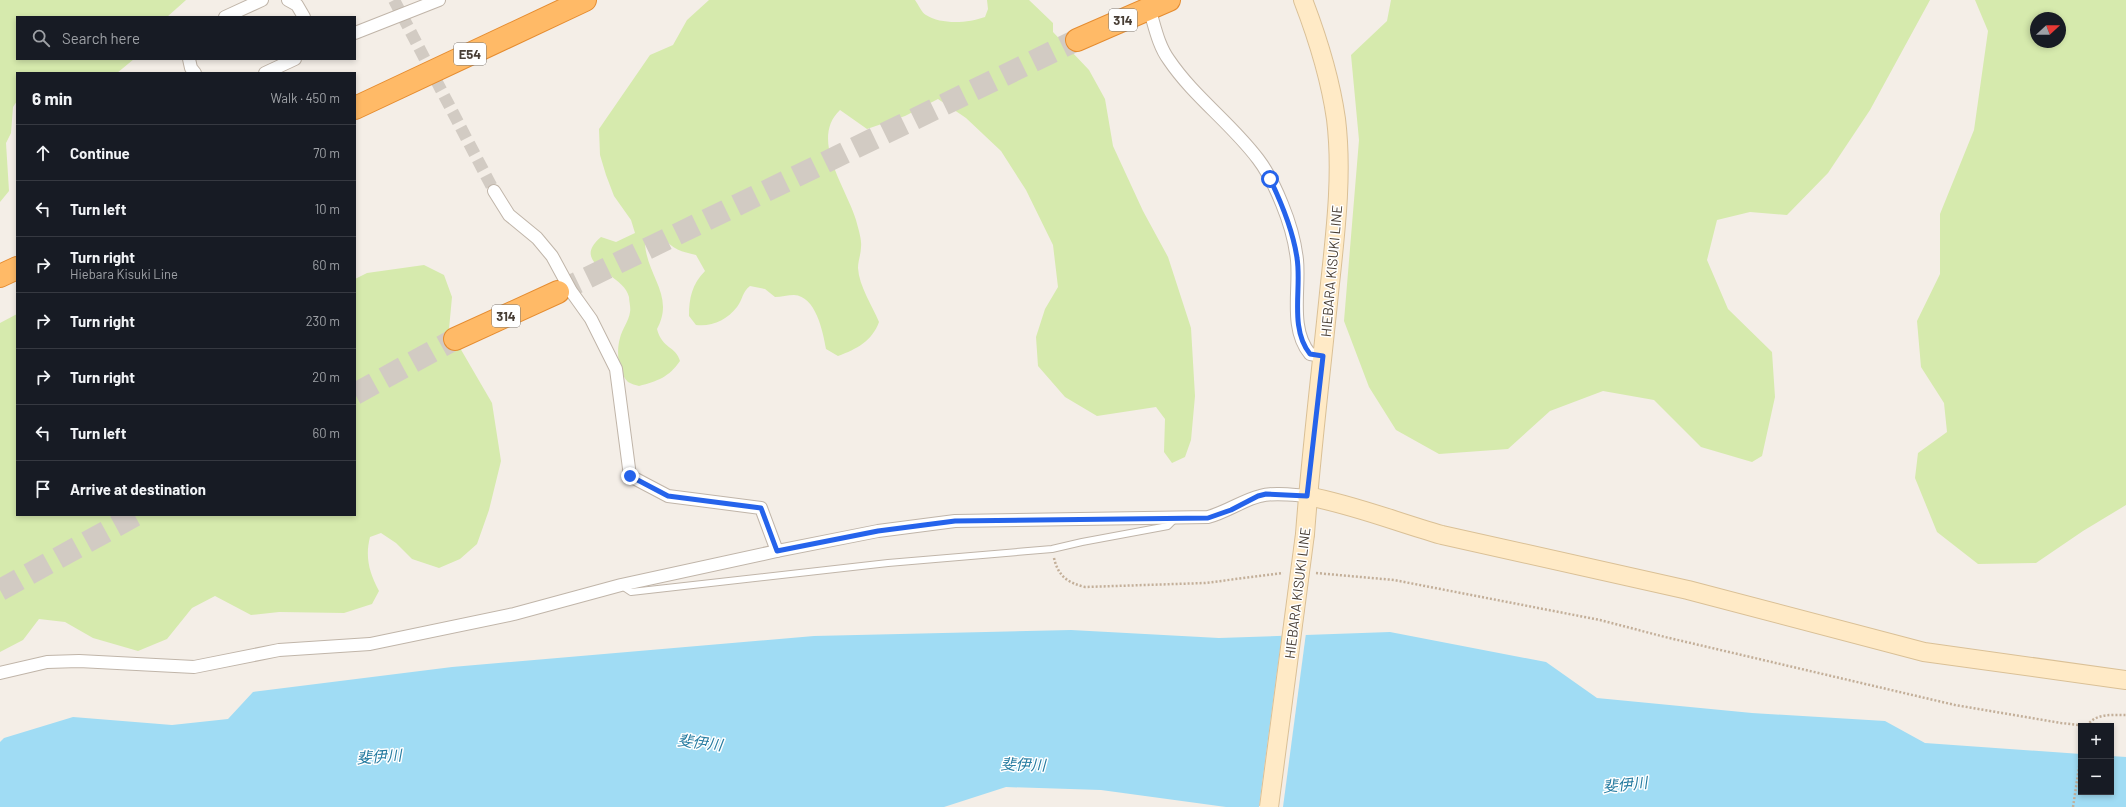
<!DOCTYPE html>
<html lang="en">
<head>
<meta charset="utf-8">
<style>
  :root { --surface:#171b24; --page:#242831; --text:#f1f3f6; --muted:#9ea1a6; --line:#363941 }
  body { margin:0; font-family:Barlow,"Noto Sans JP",sans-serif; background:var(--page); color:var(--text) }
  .controls { position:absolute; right:12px; bottom:12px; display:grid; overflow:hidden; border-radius:0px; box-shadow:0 2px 6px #0003 }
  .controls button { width:36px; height:36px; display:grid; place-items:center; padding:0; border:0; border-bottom:1px solid var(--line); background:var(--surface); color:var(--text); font:20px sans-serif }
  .compass { position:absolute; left:2030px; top:12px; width:36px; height:36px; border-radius:50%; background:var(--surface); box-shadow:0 2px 6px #0003; rotate:69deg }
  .stop { position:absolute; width:12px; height:12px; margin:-9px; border:3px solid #2563eb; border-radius:50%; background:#fff }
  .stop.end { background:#2563eb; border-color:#fff; box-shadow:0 1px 4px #0008 }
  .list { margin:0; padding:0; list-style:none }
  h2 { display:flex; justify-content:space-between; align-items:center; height:52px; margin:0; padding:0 16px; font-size:17px }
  h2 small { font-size:13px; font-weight:400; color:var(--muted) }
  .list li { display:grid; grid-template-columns:26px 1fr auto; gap:12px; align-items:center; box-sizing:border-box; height:56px; padding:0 16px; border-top:1px solid var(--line) }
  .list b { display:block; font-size:15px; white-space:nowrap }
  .list p { margin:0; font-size:13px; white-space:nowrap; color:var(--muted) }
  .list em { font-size:13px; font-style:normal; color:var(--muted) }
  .icon { flex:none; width:22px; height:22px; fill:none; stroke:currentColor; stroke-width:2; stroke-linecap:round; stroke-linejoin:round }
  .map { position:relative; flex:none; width:2126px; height:807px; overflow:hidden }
  .search { position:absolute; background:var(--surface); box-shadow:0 2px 6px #0003; left:16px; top:16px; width:340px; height:44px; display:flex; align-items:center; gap:10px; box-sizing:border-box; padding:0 14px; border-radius:0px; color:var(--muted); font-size:15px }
  .panel { position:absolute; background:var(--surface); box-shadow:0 2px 6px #0003; left:16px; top:72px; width:340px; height:444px; border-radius:0px }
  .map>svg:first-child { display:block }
</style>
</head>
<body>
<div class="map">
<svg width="2126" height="807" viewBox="0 0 2126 807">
  <rect width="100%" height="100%" fill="#f4eee7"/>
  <!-- green -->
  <g fill="#d6eaad" fill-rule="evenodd">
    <polygon points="0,0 186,0 167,17 17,17 17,59 134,59 117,73 17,73 17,101 13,107 11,133 6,143 9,191 0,202"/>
    <path d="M709 0H915C918 4 922 13 926 15 942 25 968 23 985 17L988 9 987 0H1029L1053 23V32L1089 70 1105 99 1113 146 1143 211 1168 257 1191 328 1195 396 1191 440 1185 457 1172 463 1164 452 1165 419 1156 407 1097 416 1065 397 1038 366 1036 337 1045 309 1058 287 1053 245 1026 190 1001 151 966 118 938 99 905 116 867 129 840 110C809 139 847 189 856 220 858 228 862 239 861 247 861 254 858 261 858 268 859 286 872 305 879 322 872 341 857 349 838 356L826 349C823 332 816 296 794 295 788 295 781 297 775 297L765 289 750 286C742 292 743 299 737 307 727 320 712 327 696 325L689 316C689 298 692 284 705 271L696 255C682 252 672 249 663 237L654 239 645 244C647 276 675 296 657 329 662 349 676 346 680 361 669 377 658 381 639 386 636 385 631 384 628 382 618 372 616 351 620 338 622 329 629 321 630 312 631 308 629 301 629 297 624 273 568 265 601 237L616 242 635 233 631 220 614 196 606 175 600 155 599 129 650 55 673 45 687 20Z"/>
    <polygon points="1391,0 1930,0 1870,110 1828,173 1787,215 1750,212 1717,220 1707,260 1728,309 1772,352 1775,397 1762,456 1752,462 1701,447 1654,400 1603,391 1550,411 1508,449 1439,454 1396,430 1369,387 1344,321 1359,140 1351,55 1387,21"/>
    <path d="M1975 0H2126V505L2083 531 2036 563 1978 564 1937 532 1915 478 1918 453 1947 432 1944 403 1921 367 1917 321 1940 274V214L1974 130 1988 31ZM2036 18H2060V42H2036Z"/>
    <path d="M424 265 444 275 452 297 449 329 492 403 501 461 489 510 477 544 460 559 439 568 412 559 396 543 381 533 370 537C365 557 369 572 379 591L372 604 344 613 279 612 251 615 215 596 192 608 167 639 138 651 93 638 65 622 39 619 23 640 0 652V323L17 314V515H355V279L367 273Z"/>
  </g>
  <!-- water -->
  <polygon fill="#a0dcf4" points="1071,630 1219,638 1390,632 1546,662 1597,698 1752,713 1885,721 1925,743 2081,754 2081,792 2111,792 2111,756 2126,757 2126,807 1226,807 1101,790 1006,787 944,807 0,807 0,742 4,738 73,717 172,725 228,719 253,692 452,667 814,636"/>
  <!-- pier -->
  <polygon fill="#f4eee7" points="1306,633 1283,807 1259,807 1282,634"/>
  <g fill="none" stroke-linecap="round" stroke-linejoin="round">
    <!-- street-tunnel -->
    <polyline stroke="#d2cbc3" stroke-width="12" stroke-dasharray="12 6" stroke-linecap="butt" points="394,0 494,191"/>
    <!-- highway-tunnel -->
    <g stroke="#d2cbc3" stroke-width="22" stroke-dasharray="22 11" stroke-linecap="butt">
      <polyline points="558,292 1077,40"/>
      <polyline points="355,394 455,339"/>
      <polyline points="0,590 136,515"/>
    </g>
    <defs>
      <polyline id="lane" points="622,586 631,592 888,563 1052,549 1082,542 1168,526 1176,518"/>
      <g id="street">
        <polyline points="288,0 297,5 304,17"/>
        <polyline points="225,17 262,0"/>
        <path d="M1152 18C1156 32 1160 48 1169 60 1194 97 1231 123 1258 159 1268 172 1276 189 1282 204 1289 221 1295 241 1297 260 1300 289 1289 329 1310 354L1323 356"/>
        <polyline points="355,33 439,0"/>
        <polyline points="189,59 191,68 195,73"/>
        <polyline points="265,73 295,59"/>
        <polyline points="494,191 509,215 537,238 552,256 571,291 591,319 616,369 630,476 668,496 761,508 777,551"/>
        <path d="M0 673 47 662 79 661 194 667 279 650 370 644 514 614 621 585 777 551 878 531 955 521 1208 517C1227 512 1243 500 1260 496 1274 492 1293 495 1307 496"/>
      </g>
      <g id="secondary">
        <path d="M1303 0C1318 39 1330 77 1336 119 1343 176 1335 236 1329 293 1321 373 1311 453 1305 534"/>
        <path d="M1307 496C1355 505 1396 522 1442 535L1688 590 1924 652 2126 680"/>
      </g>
      <g id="highway">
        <polyline points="1077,40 1169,0"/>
        <polyline points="355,108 585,0"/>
        <polyline points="0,276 17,268"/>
        <polyline points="455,339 558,292"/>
      </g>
    </defs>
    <!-- lane casing -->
    <use href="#lane" stroke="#c0b5a9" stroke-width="8"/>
    <!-- street casing -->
    <use href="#street" stroke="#c0b5a9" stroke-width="14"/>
    <!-- secondary casing -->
    <use href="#secondary" stroke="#dac096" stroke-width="20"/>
    <!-- highway casing -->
    <use href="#highway" stroke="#e58c30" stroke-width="24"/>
    <!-- path -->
    <g stroke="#c3af99" stroke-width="2.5" stroke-dasharray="2 2" stroke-linecap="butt">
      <path d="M1054 558C1058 576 1068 583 1085 587L1205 583 1283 573"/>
      <polyline points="1316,573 1394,580 1600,620 1665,637 1955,705 2061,723 2087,726"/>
      <path d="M2087 726C2095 713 2112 715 2126 715"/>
      <polyline points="2073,807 2081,754"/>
    </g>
    <!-- lane -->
    <use href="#lane" stroke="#fff" stroke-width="6"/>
    <!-- street -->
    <use href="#street" stroke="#fff" stroke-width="12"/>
    <!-- secondary -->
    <use href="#secondary" stroke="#ffeac6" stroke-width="18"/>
    <!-- highway -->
    <use href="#highway" stroke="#ffba67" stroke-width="22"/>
    <defs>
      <polyline id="secondary-bridge" points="1269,807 1305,534"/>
    </defs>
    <!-- secondary-bridge casing -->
    <use href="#secondary-bridge" stroke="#dac096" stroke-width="20" stroke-linecap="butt"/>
    <!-- secondary-bridge -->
    <use href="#secondary-bridge" stroke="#ffeac6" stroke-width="18"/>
  </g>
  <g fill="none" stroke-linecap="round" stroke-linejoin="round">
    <!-- route -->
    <path stroke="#2563eb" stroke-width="5" d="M630 476 668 496 761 508 777 551 878 531 955 521 1208 518 1231 510 1258 496 1266 494 1307 496 1323 356 1310 354C1289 328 1302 288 1297 258 1293 230 1282 204 1270 179"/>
  </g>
  <g text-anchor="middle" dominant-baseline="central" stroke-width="3" stroke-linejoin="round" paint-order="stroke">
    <!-- shield labels -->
    <g fill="#fff" stroke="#7f7872" stroke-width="1">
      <rect x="1109" y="9" width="28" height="22" rx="3"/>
      <rect x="454" y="43" width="32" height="22" rx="3"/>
      <rect x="492" y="305" width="28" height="22" rx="3"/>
    </g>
    <g font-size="13" font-weight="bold" fill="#483e35">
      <text x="1123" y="20">314</text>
      <text x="470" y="54">E54</text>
      <text x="506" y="316">314</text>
    </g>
    <!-- street labels -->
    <g font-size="14" fill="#483e35" stroke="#fff">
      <text transform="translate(1331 271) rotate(-85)">HIEBARA KISUKI LINE</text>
      <text transform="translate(1297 593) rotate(-83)">HIEBARA KISUKI LINE</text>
    </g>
    <!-- water labels -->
    <g font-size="15" font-style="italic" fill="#257ba0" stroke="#fff">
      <text transform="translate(700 742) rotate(7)">斐伊川</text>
      <text transform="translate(379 756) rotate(-4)">斐伊川</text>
      <text transform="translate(1023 764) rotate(1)">斐伊川</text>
      <text transform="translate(1625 784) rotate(-6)">斐伊川</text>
    </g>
  </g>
</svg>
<div class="controls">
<button>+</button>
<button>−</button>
</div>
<svg class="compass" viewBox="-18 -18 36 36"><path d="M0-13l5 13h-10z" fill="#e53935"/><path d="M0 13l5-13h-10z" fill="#9ea1a6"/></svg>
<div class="stop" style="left:1270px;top:179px"></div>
<div class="stop end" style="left:630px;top:476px"></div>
<div class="search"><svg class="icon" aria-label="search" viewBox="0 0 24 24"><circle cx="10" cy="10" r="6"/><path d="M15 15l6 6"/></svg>Search here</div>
<section class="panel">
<h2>6 min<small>Walk · 450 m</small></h2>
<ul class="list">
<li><svg class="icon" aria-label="ahead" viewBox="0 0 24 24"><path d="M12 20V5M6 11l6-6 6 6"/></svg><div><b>Continue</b></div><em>70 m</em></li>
<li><svg class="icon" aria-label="left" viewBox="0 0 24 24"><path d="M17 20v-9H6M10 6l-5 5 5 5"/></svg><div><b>Turn left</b></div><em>10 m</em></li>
<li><svg class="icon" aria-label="right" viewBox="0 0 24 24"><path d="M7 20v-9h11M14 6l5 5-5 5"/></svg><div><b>Turn right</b><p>Hiebara Kisuki Line</p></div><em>60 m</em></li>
<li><svg class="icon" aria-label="right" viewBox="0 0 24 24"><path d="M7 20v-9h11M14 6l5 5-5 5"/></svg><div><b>Turn right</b></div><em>230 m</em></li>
<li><svg class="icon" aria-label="right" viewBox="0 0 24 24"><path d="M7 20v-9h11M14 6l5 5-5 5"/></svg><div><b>Turn right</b></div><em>20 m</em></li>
<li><svg class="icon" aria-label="left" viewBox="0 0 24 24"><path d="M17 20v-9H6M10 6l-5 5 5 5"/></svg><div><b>Turn left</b></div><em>60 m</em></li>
<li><svg class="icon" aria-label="arrive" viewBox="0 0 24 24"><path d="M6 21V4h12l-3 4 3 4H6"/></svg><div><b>Arrive at destination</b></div></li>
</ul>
</section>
</div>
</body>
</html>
